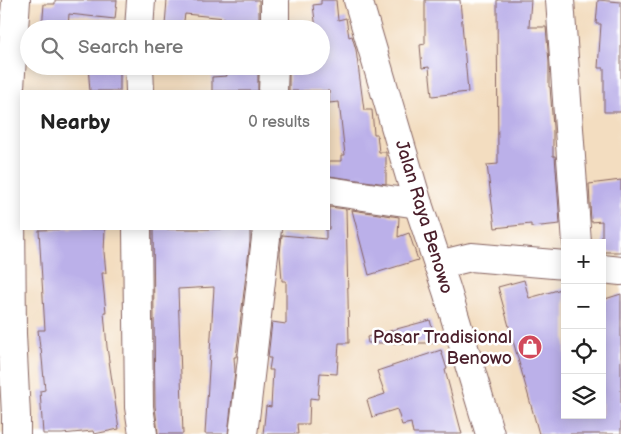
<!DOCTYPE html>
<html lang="en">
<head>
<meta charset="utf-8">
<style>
  :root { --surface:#fff; --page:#f2f2f2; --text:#222; --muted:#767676; --line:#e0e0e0 }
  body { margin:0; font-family:"Balsamiq Sans",sans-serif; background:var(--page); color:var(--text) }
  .controls { position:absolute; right:15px; bottom:15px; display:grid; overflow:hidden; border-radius:0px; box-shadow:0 2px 12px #0003 }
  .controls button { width:45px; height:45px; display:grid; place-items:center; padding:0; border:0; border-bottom:1px solid var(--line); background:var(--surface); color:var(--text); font:25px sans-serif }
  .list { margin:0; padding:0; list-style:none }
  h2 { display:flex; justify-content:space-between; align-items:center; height:65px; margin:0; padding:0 20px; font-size:21px }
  h2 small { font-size:16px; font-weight:400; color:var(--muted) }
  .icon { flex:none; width:28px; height:28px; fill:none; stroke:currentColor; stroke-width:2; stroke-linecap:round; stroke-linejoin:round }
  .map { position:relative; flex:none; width:621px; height:434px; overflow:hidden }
  .search { position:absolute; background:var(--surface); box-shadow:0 2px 12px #0003; left:20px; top:20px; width:310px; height:55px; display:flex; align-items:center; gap:12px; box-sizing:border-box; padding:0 18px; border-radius:28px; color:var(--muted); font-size:19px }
  .panel { position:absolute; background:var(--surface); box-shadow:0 2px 12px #0003; left:20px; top:90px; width:310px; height:140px; border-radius:0px }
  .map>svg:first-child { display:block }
</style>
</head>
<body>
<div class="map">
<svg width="621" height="434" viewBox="0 0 621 434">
  <rect width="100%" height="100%" fill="#fff"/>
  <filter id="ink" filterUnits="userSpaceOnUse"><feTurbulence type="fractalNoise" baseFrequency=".02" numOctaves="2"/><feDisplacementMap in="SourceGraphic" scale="10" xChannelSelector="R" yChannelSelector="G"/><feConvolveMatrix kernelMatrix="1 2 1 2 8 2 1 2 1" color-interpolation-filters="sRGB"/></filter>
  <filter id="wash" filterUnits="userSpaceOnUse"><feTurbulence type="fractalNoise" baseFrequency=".0096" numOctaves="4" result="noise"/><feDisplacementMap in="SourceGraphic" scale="20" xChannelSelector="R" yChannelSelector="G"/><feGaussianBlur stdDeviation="1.12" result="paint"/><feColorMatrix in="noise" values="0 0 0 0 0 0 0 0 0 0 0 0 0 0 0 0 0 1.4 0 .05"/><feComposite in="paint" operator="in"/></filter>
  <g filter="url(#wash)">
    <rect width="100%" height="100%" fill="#f3ddc0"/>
    <g id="blocks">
      <!-- building -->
      <g fill="#bbb0e9">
        <polygon points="55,0 117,0 115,19 69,14 68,29 42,29 44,4 55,4"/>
        <polygon points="167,0 259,0 259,29 226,29 225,18 185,14 183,27 165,25"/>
        <polygon points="321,0 336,0 338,20 346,18 349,37 352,36 356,50 364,110 372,110 374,134 377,134 379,152 386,152 386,184 329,176 329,161 342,161 342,155 345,155 339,102 329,103 329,91 289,91 289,72 312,71 311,66 321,66 321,29 316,29 313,5 321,4"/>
        <polygon points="425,0 460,0 468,92 432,96 429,67 422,68 420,45 425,44"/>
        <polygon points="497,0 531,0 529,27 546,27 549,62 549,87 550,87 553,127 553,156 555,156 560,224 531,227 531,224 495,228 487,165 498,164"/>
        <polygon points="598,0 621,2 621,112 604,112 604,68 598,68 601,24 596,24"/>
        <polygon points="88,66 120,66 120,91 90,91"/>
        <polygon points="258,68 258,91 212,91 212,77 227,76 226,70"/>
        <polygon points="621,180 621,252 602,252 602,221 591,222 589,184"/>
        <polygon points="329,207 346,209 349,343 339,343 337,374 320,373 318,399 310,398 309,424 297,424 298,434 263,434 266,406 271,407 273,370 269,370 271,358 268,358 272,322 286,324 286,281 282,281 280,254 282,235 326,239 326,229 329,229"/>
        <polygon points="352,210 399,217 398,237 409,233 418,260 369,275"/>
        <polygon points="66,229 105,229 104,252 106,273 102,273 106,312 104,312 107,347 119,429 94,434 93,431 62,434 43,434 40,391 45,390 41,348 40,348 38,330 45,330 39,230"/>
        <polygon points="153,229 250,229 250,242 236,357 234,357 235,371 228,434 205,434 214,287 178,289 183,434 158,434 155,406"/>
        <polygon points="524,280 529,298 565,288 565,415 602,415 602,300 621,294 621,434 539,434 498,287"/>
        <polygon points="430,320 436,343 368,343 367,337"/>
        <polygon points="441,350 447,369 445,370 462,434 413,434 411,423 402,425 397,409 372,417 367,400 385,394 377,371"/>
      </g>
    </g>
  </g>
  <g filter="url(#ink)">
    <use href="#blocks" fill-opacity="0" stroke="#85625f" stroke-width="1"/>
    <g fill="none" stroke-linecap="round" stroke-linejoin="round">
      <defs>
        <g id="minor">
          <polyline points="560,0 577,243"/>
          <polyline points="139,29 141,0"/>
          <polyline points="275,29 275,0"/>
          <polyline points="139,66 140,91"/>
          <polyline points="273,91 274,66"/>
          <polyline points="329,191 418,204"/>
          <polyline points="137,229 139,407 143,434"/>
          <polyline points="438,265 471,257 565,265"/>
          <polyline points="602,269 621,271"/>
          <polyline points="16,434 16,416 12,334 10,87 16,0"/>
          <polyline points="243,434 247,402 267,229"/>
        </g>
        <polyline id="major" points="358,0 418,204 447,291 490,434"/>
      </defs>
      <!-- minor casing -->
      <use href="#minor" stroke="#85625f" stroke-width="30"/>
      <!-- major casing -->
      <use href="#major" stroke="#85625f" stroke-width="30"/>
      <!-- minor -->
      <use href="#minor" stroke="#fff" stroke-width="28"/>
      <!-- major -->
      <use href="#major" stroke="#fff" stroke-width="28"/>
    </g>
  </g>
  <!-- icons -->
  <defs>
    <symbol id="shop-disc" viewBox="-11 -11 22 22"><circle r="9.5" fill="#d1495b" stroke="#fff"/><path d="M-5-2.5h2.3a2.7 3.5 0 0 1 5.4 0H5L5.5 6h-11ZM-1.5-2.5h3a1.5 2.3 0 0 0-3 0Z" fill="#fff"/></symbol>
  </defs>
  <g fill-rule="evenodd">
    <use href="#shop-disc" x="516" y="333" width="28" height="28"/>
  </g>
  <g text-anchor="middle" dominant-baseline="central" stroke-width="5" stroke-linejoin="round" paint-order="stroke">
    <!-- street labels -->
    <g font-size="18" fill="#4a1f2b" stroke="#fff">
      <text transform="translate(424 217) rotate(73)">Jalan Raya Benowo</text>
    </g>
    <!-- poi labels -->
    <g font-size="18" fill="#4a1f2b" stroke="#fff" text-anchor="end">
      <text x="512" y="337">Pasar Tradisional<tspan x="512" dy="21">Benowo</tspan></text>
    </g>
  </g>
</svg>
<div class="controls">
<button>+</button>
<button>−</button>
<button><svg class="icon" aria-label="locate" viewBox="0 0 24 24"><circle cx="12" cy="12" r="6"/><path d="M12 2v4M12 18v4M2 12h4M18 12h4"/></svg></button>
<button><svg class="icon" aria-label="layers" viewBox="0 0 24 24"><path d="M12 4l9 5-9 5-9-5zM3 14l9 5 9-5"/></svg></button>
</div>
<div class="search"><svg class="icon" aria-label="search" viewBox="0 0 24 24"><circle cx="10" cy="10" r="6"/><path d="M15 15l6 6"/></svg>Search here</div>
<section class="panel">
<h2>Nearby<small>0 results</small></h2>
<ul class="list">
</ul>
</section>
</div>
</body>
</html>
